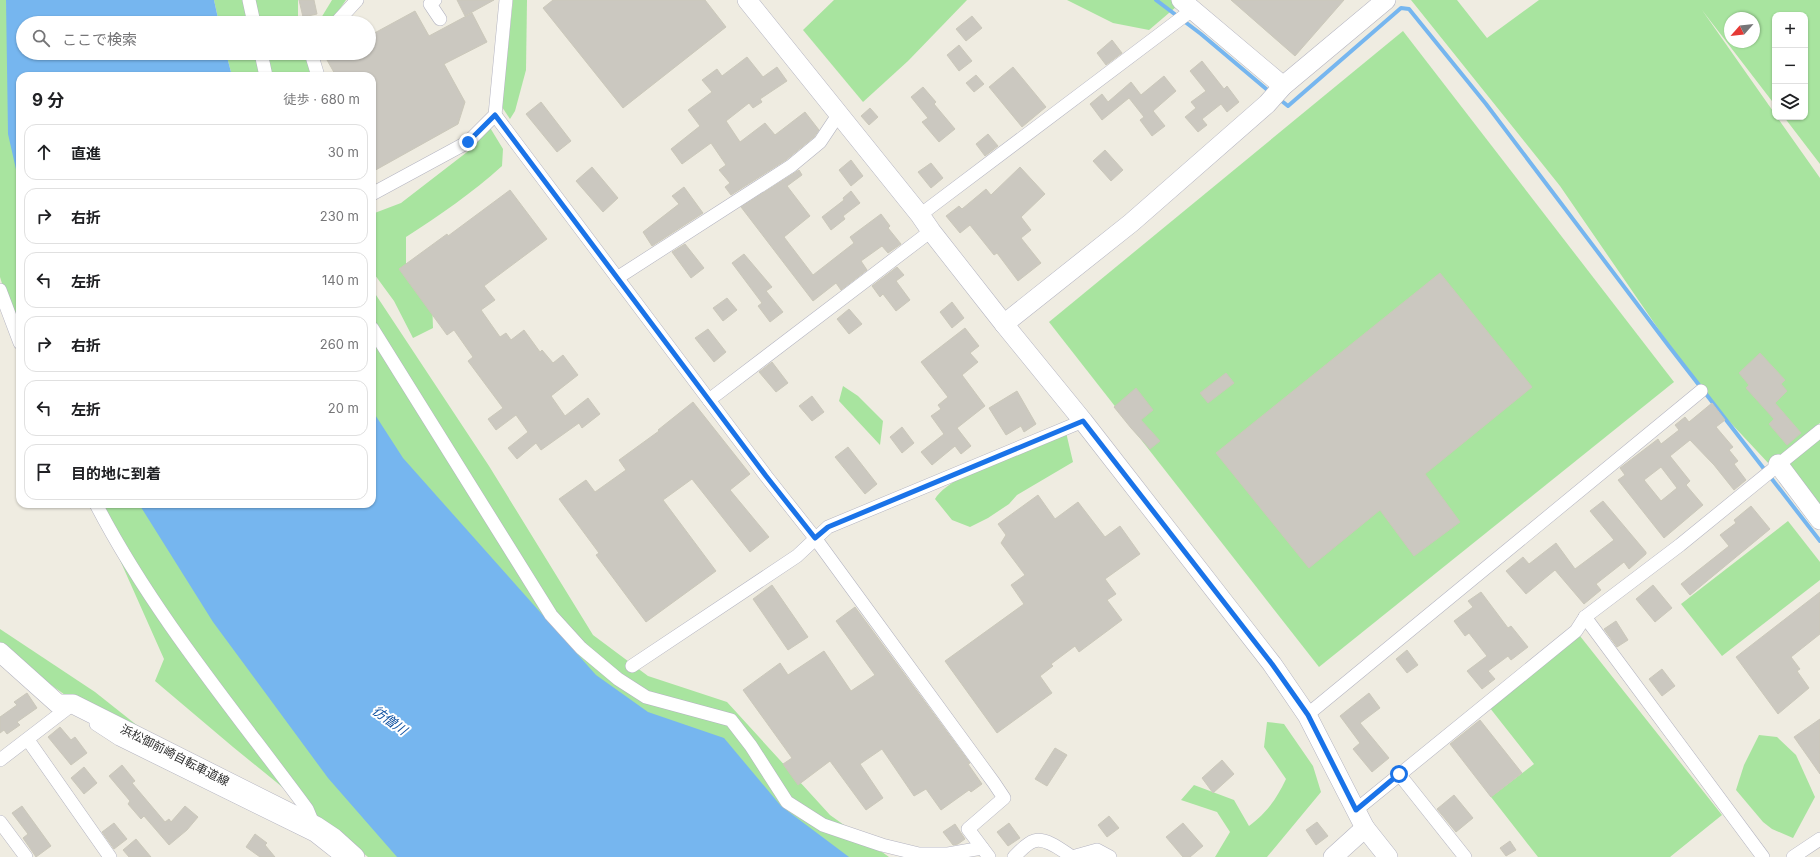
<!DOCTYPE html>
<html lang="ja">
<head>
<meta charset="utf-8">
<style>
  :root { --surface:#fff; --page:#f6f6f6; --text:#202124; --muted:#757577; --line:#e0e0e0 }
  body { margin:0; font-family:Inter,"Noto Sans JP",sans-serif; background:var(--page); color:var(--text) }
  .controls { position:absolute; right:12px; top:12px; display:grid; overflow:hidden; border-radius:8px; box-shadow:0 1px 3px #0004 }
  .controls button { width:36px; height:36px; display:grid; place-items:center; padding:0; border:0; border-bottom:1px solid var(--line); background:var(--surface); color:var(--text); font:20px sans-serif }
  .compass { position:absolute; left:1724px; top:12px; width:36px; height:36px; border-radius:50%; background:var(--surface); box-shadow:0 1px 3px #0004; rotate:243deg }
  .stop { position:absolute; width:12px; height:12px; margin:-9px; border:3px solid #1a73e8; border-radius:50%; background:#fff }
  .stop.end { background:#1a73e8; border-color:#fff; box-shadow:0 1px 4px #0008 }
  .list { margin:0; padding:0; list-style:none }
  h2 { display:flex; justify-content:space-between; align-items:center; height:52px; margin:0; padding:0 16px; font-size:17px }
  h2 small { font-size:13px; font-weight:400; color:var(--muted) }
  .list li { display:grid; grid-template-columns:26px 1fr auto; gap:12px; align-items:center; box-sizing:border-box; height:56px; margin:0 8px 8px; padding:0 8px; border:1px solid var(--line); border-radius:12px }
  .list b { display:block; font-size:15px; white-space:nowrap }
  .list em { font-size:13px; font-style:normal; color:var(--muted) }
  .icon { flex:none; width:22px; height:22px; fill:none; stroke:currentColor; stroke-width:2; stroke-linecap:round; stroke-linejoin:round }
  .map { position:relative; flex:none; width:1820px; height:857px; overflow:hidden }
  .search { position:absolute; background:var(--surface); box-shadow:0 1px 3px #0004; left:16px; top:16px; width:360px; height:44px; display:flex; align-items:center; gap:10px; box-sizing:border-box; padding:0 14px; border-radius:22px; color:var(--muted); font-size:15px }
  .panel { position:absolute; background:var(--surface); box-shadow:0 1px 3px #0004; left:16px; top:72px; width:360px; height:436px; border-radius:12px }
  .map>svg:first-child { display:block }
</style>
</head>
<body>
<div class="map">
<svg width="1820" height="857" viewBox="0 0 1820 857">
  <rect width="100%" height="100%" fill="#efece1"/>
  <!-- green -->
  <g fill="#a8e49f" fill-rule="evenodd">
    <polygon points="0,0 6,0 20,137 20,341 0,277"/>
    <polygon points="214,0 249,0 253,23 219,23"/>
    <polygon points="254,0 298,0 298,22 299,23 256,23"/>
    <polygon points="332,0 346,0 330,23 318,23"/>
    <polygon points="513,0 527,0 526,70 515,111 510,119 502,107"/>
    <polygon points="834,0 967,0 908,61 863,102 803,30"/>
    <polygon points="1067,0 1180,0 1183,1 1149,30 1113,23"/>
    <path d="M1411 0H1457L1487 38 1539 0H1820V164L1784 117H1805V15H1775V105L1702 10 1775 114V117H1777L1820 178V423L1770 465 1701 391 1560 186ZM1730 18H1754V42H1730Z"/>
    <polygon points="1403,31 1674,382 1319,667 1049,322"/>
    <polygon points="226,53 259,53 264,76 232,76"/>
    <polygon points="263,53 311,53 315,76 268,76"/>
    <path d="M486 121 503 149 502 166C472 193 440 215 406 237V266L432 300 433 328 413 338 394 301 372 271V214L401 203 471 149Z"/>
    <polygon points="372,289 489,466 593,635 648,676 727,702 830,815 889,857 832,857 630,710 530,612 398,459 372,416"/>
    <polygon points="843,386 858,396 883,421 880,445 839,401"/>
    <path d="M1065 428 1073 462 1017 495 1009 504 988 518 970 527 952 520 935 499C949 475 1037 441 1065 428Z"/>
    <polygon points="1820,431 1820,519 1778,464"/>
    <polygon points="95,504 141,504 403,857 368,857 233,747 155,681 164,659"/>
    <polygon points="1788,521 1820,562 1820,580 1722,656 1681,604"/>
    <polygon points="0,629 95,692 158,742 72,700 0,648"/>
    <polygon points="1576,631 1722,815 1670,857 1538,857 1491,797 1534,764 1486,703"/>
    <path d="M1267 722 1284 724 1313 766 1321 792 1267 857H1215L1230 832 1217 812 1181 800 1194 785 1234 800 1249 826C1267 812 1276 800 1286 779L1264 747Z"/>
    <polygon points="1759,735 1777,737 1796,755 1815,797 1793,838 1772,829 1763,822 1736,790 1744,765"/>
  </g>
  <!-- water -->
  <g fill="#76b6ef">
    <polygon points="6,0 214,0 219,23 23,23 23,53 226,53 232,76 20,76 20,187 8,134"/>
    <polygon points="372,410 403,458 596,675 648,712 724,738 781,806 849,857 397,857 328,778 213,622 139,504 372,504"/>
  </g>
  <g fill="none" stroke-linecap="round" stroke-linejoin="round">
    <!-- stream -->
    <g stroke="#76b6ef" stroke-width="4">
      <polyline points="1156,0 1201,34 1271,93"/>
      <polyline points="1278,98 1288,106 1401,8 1409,9 1486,104 1668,345 1820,541"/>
    </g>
  </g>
  <!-- building -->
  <g fill="#cbc8c0" stroke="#cbc8ba" fill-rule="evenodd">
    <polygon points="299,0 314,0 317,14 303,17"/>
    <polygon points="457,0 494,0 465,16"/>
    <polygon points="553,0 705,0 726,27 623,108 543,8"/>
    <polygon points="1231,0 1344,0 1295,56"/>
    <polygon points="415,11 429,36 472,13 487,42 444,64 465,102 458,124 372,172 372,76 336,76 327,60 339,53 369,53 369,36"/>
    <polygon points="972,16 982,28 966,41 956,29"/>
    <polygon points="1112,40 1122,53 1106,65 1097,53"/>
    <polygon points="959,45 972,61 959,71 947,55"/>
    <polygon points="747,57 763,77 777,67 787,81 760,99 762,102 753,108 749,103 726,121 740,142 765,123 775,135 805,112 819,130 814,137 786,160 731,195 725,187 730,183 719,170 726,165 711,143 682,164 671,149 700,126 688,110 712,92 702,80 717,69 722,76"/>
    <polygon points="1202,61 1224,89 1227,86 1239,102 1227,112 1221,104 1202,119 1207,125 1198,132 1185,117 1196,108 1191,102 1206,91 1190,71"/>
    <polygon points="1013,67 1046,107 1022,127 989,87"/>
    <polygon points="976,75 984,84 974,92 966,83"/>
    <polygon points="1164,76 1176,91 1153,111 1165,126 1152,136 1140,120 1144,117 1129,98 1102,120 1090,104 1102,94 1108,102 1131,82 1141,95"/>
    <polygon points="923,87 936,102 934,104 955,129 939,142 922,122 928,118 911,97"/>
    <polygon points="541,102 571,141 557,152 526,114"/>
    <polygon points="870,108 878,117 869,125 861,116"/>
    <polygon points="988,134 998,146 985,156 976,144"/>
    <polygon points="1105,150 1123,170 1111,181 1093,161"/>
    <polygon points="851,160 863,176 851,186 839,170"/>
    <polygon points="931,163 943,178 931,188 918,172"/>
    <polygon points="592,167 618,198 603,212 576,181"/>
    <polygon points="1020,167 1045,194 1021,217 1031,230 1021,238 1041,263 1018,281 997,253 994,255 970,225 960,233 946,216 959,206 962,209 986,189 991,195"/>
    <polygon points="799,170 802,175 787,186 810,216 784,237 813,275 854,243 850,237 881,214 890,226 888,228 901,244 888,253 882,246 861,261 867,270 841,290 836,283 813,301 741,207"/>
    <polygon points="684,187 703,213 652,246 643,232 679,204 672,196"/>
    <polygon points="510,190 547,239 484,286 495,300 481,310 500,337 506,333 511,340 524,330 540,352 542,350 553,363 563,355 578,375 551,396 565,416 588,398 600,414 582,428 579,423 541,450 536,443 517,459 508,448 528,432 516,415 496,430 488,419 503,408 468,361 473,357 454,330 447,335 399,269 447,234 448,236"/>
    <polygon points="851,191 860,203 843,216 845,219 831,230 822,217 844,200 843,198"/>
    <polygon points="685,244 704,268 691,278 672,252"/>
    <polygon points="744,254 772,287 766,291 783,312 770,322 758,306 762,303 732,263"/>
    <polygon points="897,267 904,275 896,281 910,300 896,311 883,294 880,297 872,286"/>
    <polygon points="1440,273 1532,387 1425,474 1460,522 1414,556 1380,510 1309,568 1216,453"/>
    <polygon points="727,298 737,310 723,321 713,308"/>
    <polygon points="952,302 964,318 952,328 940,312"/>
    <polygon points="849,309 862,324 849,334 837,319"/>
    <polygon points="965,328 979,346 970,353 978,362 962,375 985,406 957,428 971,446 961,454 955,446 932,465 921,452 944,434 931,416 941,409 938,405 948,397 921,362"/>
    <polygon points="708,329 726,352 714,362 695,338"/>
    <polygon points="1760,353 1785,380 1781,384 1787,391 1775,403 1801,433 1787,445 1769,424 1774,419 1746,388 1749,385 1739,373"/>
    <polygon points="772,362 788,383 776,392 759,372"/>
    <polygon points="1226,373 1234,383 1208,403 1200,393"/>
    <polygon points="1136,388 1153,410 1141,420 1160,441 1150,449 1131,428 1114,407"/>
    <polygon points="1017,391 1036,424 1024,432 1021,426 1006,435 989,408"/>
    <polygon points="812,396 824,412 812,421 799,406"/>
    <polygon points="693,402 750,474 730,490 769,537 750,552 692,479 663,500 716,571 646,622 596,555 599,553 559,499 586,480 595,492 626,470 619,460 659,431 658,430"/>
    <path d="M1712 403 1725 420 1716 427 1733 447 1729 450 1738 461 1734 464 1746 480 1734 490 1714 465 1690 440 1670 456 1690 481 1686 485 1703 505 1664 538 1618 480 1625 475 1620 468 1658 439 1661 444 1679 430 1675 425 1685 417 1689 422ZM1661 467 1677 488 1661 501 1644 480Z"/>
    <polygon points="902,427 914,443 902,453 890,437"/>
    <polygon points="848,447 877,484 865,494 835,457"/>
    <polygon points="1038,495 1055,519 1078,502 1105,537 1120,526 1140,554 1105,579 1116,594 1107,600 1122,620 1079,652 1075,646 1051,664 1053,666 1040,676 1052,693 997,733 945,661 1024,604 1011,585 1025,575 1001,543 1006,535 998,524"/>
    <polygon points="1603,501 1646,552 1646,554 1629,569 1624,562 1596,584 1601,590 1584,604 1555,570 1526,594 1506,571 1523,557 1529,564 1556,543 1575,569 1614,540 1590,511"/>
    <polygon points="1751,506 1770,529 1690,595 1681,584 1729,546 1720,535 1736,523 1734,520"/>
    <polygon points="772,585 808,637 788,650 753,599"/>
    <polygon points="1653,585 1672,608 1655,622 1636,599"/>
    <polygon points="1481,592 1508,628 1511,626 1528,647 1511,660 1508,656 1488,671 1495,679 1482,689 1467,671 1487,656 1469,633 1465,636 1454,621 1473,607 1468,601"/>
    <polygon points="1820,592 1820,634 1791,657 1800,669 1797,671 1809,688 1778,714 1736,657"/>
    <polygon points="855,607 970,763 968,764 982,784 971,792 969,790 941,810 926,789 914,796 882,749 860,764 883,798 866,810 830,761 798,785 783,764 792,758 743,690 780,663 788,675 824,651 851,691 875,675 836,621"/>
    <polygon points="1616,621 1628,640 1617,647 1604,629"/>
    <polygon points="1407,650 1418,665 1407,673 1396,659"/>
    <polygon points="1662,669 1675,686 1662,696 1649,679"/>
    <polygon points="27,693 37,708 17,722 20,725 7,734 4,730 0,733 0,717 17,705 14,702"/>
    <polygon points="1369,693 1380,708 1360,723 1389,758 1372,772 1353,749 1360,743 1340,716"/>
    <polygon points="1820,719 1820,774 1794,737"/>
    <polygon points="1480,720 1522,773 1491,797 1450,744"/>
    <polygon points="60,727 71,740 75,737 87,753 71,765 48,737"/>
    <polygon points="1055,748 1067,755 1047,786 1035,779"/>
    <polygon points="1222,760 1234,774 1213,793 1202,778"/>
    <polygon points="122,765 135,781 132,783 165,822 169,819 171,822 185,806 198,817 187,830 169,845 144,816 141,819 128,804 130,801 109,776"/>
    <polygon points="84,767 97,783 84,794 71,778"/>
    <polygon points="1454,795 1473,818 1456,832 1437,809"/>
    <polygon points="22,806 51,846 36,857 23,838 28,834 12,813"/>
    <polygon points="1109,816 1119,828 1107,837 1098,825"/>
    <polygon points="1317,822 1328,836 1316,845 1306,830"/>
    <polygon points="114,823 127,839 114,849 102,832"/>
    <polygon points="1009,823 1020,838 1008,846 997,832"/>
    <polygon points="1183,823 1203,846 1190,857 1183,857 1166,837"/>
    <polygon points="955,824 965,839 958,844 953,845 943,832"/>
    <polygon points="255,834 267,843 265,845 275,857 260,857 246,847"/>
    <polygon points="136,839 151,857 129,857 123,850"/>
    <polygon points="1510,841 1516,850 1506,856 1500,848"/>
  </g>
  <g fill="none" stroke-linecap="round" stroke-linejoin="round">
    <defs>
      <g id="street">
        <polyline points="249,0 254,23"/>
        <polyline points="435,0 430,4 440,19"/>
        <polyline points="336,23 357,0"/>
        <polyline points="261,53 266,76"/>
        <polyline points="311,53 318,76"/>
        <polyline points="495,115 766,476 815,538 994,783 1004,798 968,829 989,857"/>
        <polyline points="372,194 468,142 495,115 506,0"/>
        <polyline points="920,215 1192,10"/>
        <polyline points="617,278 791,166 820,142 838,115"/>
        <polyline points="0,290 20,343"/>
        <polyline points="372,328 551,615 581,648 618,679 646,697 731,720 751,746 787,802 823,825 882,845 919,854 948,854 982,848"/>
        <polyline points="709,400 931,231"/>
        <path d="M96 504C153 614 234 710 307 809L315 828"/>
        <polyline points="1585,617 1763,857"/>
        <polyline points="632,666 797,556 828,527 1083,421"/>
        <polyline points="1307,715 1701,391"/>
        <polyline points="96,724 119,739 314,835 342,857"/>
        <polyline points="28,740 110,857"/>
        <polyline points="0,760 73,704"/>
        <polyline points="1399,774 1465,857"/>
        <polyline points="1356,810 1576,631 1585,617 1680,545 1820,431"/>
        <polyline points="0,822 26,857"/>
        <path d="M1014 857C1019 852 1027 843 1034 841 1046 837 1063 851 1072 857L1097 850 1110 857"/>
        <polyline points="1793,857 1820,839"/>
      </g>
      <g id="secondary">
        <polyline points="747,0 920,215 931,231 1004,324"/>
        <polyline points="1181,0 1283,86"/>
        <polyline points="1386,0 1283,86 1267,104 1131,223 1004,324 1083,421 1272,664 1307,715 1365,828 1388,857"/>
        <polyline points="1778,464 1820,520"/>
        <polyline points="0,652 58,704 73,704 316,826 334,838 355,857"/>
        <polyline points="1333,857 1365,828"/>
      </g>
    </defs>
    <!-- street casing -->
    <use href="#street" stroke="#b4b4c1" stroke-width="14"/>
    <!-- secondary casing -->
    <use href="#secondary" stroke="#b4b4c1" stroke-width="20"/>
    <!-- street -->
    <use href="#street" stroke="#fff" stroke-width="13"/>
    <!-- secondary -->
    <use href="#secondary" stroke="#fff" stroke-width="19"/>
  </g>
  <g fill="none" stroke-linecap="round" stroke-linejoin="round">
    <!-- route -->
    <polyline stroke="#1a73e8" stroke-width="5" points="468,142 495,115 766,476 815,538 828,527 1083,421 1272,664 1308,715 1356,810 1399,774"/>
  </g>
  <g text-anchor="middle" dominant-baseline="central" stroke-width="4" stroke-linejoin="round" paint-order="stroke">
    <!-- street labels -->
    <g font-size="12" fill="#2e2e2e" stroke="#fff">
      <text transform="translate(175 755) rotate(27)">浜松御前崎自転車道線</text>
    </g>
    <!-- water labels -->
    <g font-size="13" font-style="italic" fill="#0f51a1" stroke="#fff">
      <text transform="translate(390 720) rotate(36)">彷僧川</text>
    </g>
  </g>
</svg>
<div class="controls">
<button>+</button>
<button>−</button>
<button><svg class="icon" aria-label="layers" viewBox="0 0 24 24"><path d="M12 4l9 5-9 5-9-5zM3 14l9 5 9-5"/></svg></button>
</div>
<svg class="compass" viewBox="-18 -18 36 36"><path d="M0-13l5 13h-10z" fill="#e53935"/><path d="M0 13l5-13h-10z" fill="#757577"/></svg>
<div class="stop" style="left:1399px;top:774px"></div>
<div class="stop end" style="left:468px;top:142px"></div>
<div class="search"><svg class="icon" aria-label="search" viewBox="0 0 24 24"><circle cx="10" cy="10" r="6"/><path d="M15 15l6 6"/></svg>ここで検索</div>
<section class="panel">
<h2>9 分<small>徒歩 · 680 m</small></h2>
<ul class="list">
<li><svg class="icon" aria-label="ahead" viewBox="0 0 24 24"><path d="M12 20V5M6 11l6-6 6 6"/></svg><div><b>直進</b></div><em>30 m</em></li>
<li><svg class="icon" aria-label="right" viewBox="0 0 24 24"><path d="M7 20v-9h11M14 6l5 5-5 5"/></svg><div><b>右折</b></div><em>230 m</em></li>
<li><svg class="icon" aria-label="left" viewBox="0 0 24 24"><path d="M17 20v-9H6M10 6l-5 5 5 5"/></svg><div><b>左折</b></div><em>140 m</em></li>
<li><svg class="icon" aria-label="right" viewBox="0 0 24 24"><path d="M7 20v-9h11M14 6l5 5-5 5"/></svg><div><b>右折</b></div><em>260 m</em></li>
<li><svg class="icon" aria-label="left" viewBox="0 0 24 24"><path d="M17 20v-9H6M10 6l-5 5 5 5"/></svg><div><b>左折</b></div><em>20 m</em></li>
<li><svg class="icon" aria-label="arrive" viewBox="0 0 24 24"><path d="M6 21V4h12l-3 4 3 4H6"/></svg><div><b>目的地に到着</b></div></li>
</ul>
</section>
</div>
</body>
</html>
